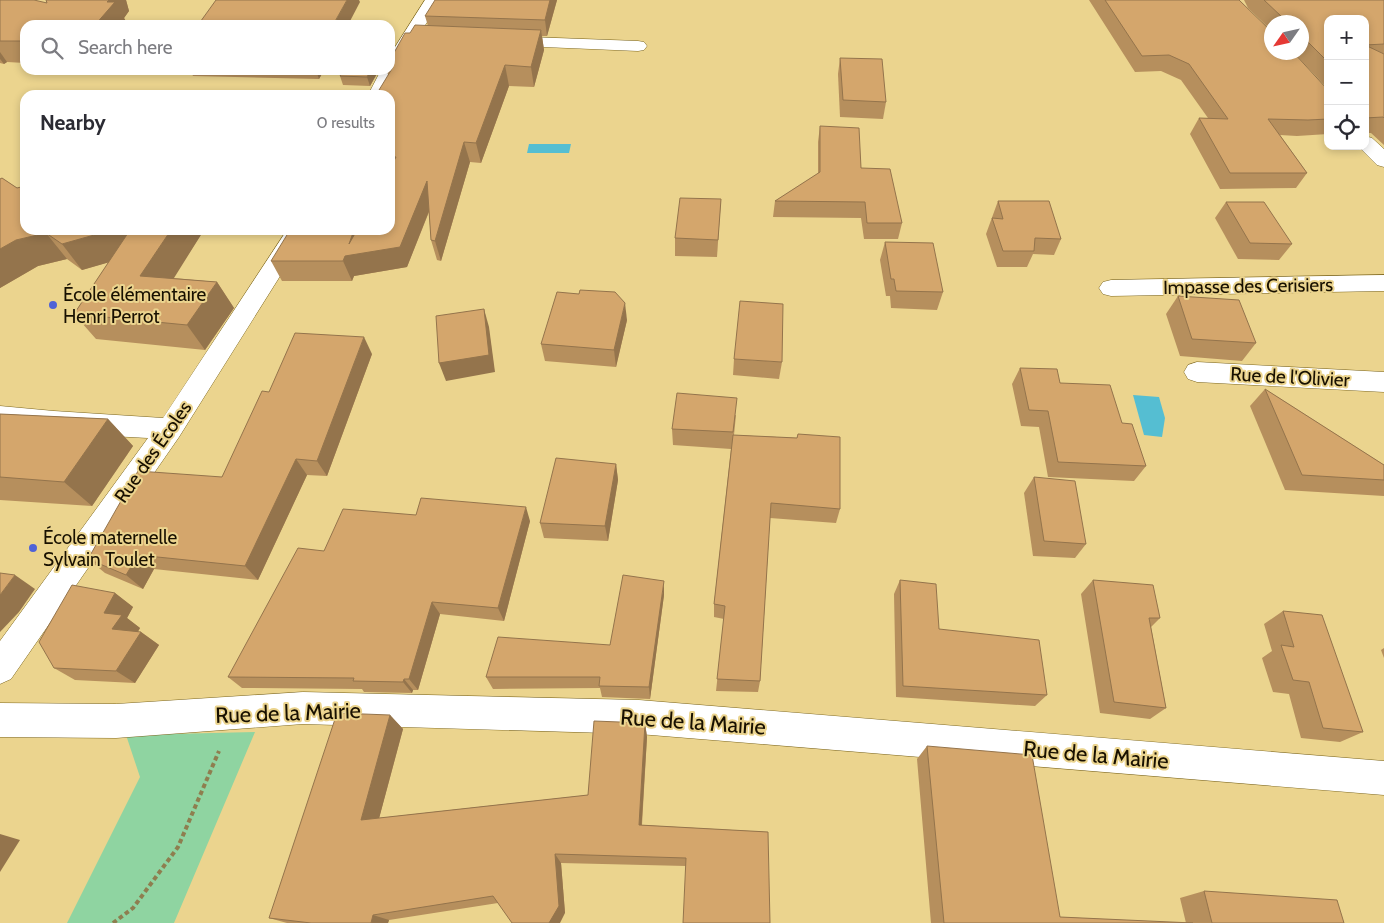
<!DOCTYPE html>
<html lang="en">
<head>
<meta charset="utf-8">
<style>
  :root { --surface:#fff; --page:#f2f2f3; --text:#2b2b33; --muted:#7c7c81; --line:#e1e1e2 }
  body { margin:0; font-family:Cabin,sans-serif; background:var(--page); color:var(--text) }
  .controls { position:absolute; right:15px; top:15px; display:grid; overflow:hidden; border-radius:10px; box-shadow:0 2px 8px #0003 }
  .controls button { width:45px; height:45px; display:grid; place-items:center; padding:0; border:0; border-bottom:1px solid var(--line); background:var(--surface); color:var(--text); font:25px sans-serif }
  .compass { position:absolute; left:1264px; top:15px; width:45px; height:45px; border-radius:50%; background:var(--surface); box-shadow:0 2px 8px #0003; rotate:236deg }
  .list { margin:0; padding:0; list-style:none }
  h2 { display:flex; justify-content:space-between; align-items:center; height:65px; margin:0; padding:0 20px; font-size:21px }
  h2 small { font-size:16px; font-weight:400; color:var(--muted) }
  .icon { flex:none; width:28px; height:28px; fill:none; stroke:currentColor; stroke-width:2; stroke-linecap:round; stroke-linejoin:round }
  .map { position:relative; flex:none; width:1384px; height:923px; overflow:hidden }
  .search { position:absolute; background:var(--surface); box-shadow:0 2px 8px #0003; left:20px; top:20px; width:375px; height:55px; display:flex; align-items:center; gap:12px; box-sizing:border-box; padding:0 18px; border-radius:15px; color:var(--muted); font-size:19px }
  .panel { position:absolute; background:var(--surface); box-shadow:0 2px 8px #0003; left:20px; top:90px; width:375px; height:145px; border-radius:15px }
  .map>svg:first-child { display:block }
</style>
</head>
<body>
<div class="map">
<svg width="1384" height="923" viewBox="0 0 1384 923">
  <rect width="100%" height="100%" fill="#ebd48e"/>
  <!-- green -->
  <polygon fill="#8fd4a1" points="255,732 174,923 67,923 140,777 126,735"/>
  <!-- water -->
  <g fill="#55bed2">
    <polygon points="529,144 571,144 569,153 527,153"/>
    <polygon points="1133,395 1159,397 1165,418 1162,437 1144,435"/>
  </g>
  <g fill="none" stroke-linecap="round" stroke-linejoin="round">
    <defs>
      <g id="minor">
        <polygon points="425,0 441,0 417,38 386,95 368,95 381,70 390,70 390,55"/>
        <polygon points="504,36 638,41 644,42 647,46 644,50 638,51 498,45 495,41 498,37"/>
        <polygon points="1365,136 1372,138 1384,149 1384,167 1377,165 1358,146 1365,146"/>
        <polygon points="287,230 309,230 179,437 11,679 0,684 0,641 148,438 54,433 0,426 0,406 54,411 163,418"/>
        <polygon points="1384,275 1384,291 1111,296 1103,294 1099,288 1103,282 1111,280"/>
        <polygon points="1197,362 1384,372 1384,392 1197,382 1188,379 1184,372 1188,365"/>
        <polygon points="303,692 639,700 1384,761 1384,795 639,734 303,724 116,738 0,737 0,703 116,704"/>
      </g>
    </defs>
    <!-- minor casing -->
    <use href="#minor" stroke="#7c661e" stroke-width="1"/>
    <!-- path -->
    <polyline stroke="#8e7e4f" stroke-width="4" stroke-dasharray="4.5 3" stroke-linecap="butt" points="113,923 133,908 178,847 219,751"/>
    <!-- minor -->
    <use href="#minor" fill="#fff" fill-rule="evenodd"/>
  </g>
  <!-- wall -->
  <g fill="#b68f5d">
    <polygon points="0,0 47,3 46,0 126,0 129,11 124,18 127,23 125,25 25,25 25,63 7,62 4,64 0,63"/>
    <polygon points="557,0 547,36 542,36 544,50 534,87 509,86 481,163 470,162 441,261 437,260 431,240 429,212 407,267 354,276 352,281 282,281 271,261 356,232 390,230 390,95 388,75 387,70 390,70 390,60 410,33 428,26 425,16"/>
    <polygon points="1089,0 1239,0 1328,90 1328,134 1297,136 1280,135 1307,173 1296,188 1220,189 1190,134 1199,118 1208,118 1181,80 1161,71 1135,72"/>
    <polygon points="1244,0 1384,0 1384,145 1371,133 1365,133 1365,19 1328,19 1328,89 1293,52 1302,52 1302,22 1272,22 1272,31 1248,8"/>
    <polygon points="840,58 886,102 883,119 840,117 838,74"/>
    <polygon points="190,70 324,70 319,79 193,76"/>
    <polygon points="379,70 370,86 343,85 340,76"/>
    <polygon points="820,126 861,168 902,223 898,239 864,239 861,218 773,217 775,201 818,174 818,142"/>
    <polygon points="2,178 17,188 25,186 25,230 204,230 173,278 217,282 234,308 205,350 96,339 74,314 109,262 82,270 67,259 38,266 0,288 0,179"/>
    <polygon points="721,199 717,257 675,256 675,238"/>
    <polygon points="998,201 1061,239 1054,255 1033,254 1027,267 997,267 986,234"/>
    <polygon points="1226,202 1292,244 1279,260 1238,259 1215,218"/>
    <polygon points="885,242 943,292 937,310 891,308 890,296 886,296 880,260"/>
    <polygon points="1178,296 1256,343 1242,361 1180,356 1166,314"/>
    <polygon points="627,320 616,367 545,361 541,344"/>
    <polygon points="372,354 327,476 307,475 258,580 154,569 143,589 105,573 88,559 222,477 269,392"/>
    <polygon points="734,359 782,362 779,379 733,375"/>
    <polygon points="1020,368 1060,383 1122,423 1146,466 1134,481 1048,477 1039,427 1021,426 1012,384"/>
    <polygon points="1265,389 1384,465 1384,496 1285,490 1250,406"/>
    <polygon points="0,414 108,419 133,446 92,506 0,500"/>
    <polygon points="736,415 734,435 797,438 798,434 840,509 836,523 770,518 760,681 758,692 716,691 724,619 714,617 714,604 731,449 673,445 672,429"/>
    <polygon points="616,464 618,480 608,541 544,538 540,523"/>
    <polygon points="1034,477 1086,544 1075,558 1033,556 1024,493"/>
    <polygon points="416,515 530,521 504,621 440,614 418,690 413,690 412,693 364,692 362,689 242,688 228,677 324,551"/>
    <polygon points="900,580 939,629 1047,695 1035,706 896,697 894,594"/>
    <polygon points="1093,580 1160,618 1151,627 1166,708 1150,719 1100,713 1081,594"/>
    <polygon points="115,593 133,607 127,618 140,628 138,632 141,632 159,645 135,683 75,680 54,668"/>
    <polygon points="664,595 650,699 602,697 600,688 493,689 486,677 610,645"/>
    <polygon points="1283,611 1363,732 1340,742 1301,738 1289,694 1273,692 1262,658 1272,651 1264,624"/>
    <polygon points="1384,648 1384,658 1381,650"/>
    <polygon points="390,715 403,729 379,818 588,795 645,723 647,737 642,825 768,832 686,866 561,863 565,913 498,903 389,920 388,923 287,923 269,918"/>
    <polygon points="927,746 1060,917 1186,923 1180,898 1204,891 1344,923 931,923 917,759"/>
  </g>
  <!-- shaded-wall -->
  <g fill="#94744c">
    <polygon points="109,0 126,0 129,11 124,18 127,23 125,25 95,25"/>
    <polygon points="347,0 359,0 360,2 348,25 333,25"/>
    <polygon points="550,0 557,0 547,36 545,20"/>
    <polygon points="541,30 544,50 534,87 531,67"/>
    <polygon points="0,52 7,62 4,64 0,59"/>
    <polygon points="505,65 509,86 481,163 476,143"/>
    <polygon points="316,70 324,70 319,79"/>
    <polygon points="371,70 379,70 370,86 367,77"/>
    <polygon points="464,142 470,162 441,261 435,241"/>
    <polygon points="427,181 433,201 407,267 354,276 352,281 343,261 354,230 355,230 363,249"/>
    <polygon points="112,230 138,230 152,250 82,270 62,244"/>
    <polygon points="171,230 204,230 159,302 140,276"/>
    <polygon points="46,233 67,259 38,266 0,288 0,249 16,240"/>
    <polygon points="217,282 234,308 205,350 187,325"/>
    <polygon points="625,303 627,320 616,367 614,350"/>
    <polygon points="484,309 489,327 495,372 446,381 439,363"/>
    <polygon points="364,337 372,354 327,476 317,461"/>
    <polygon points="108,419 133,446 92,506 64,482"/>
    <polygon points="296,459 307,475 258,580 245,566"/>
    <polygon points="616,464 618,480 608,541 605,526"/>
    <polygon points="526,507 530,521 504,621 498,608"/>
    <polygon points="138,555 154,569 143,589 126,575"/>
    <polygon points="15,575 35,589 19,612 0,632 0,595"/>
    <polygon points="664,581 664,595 650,699 649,687"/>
    <polygon points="115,593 133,607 127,618 140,628 131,642 112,629 104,613"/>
    <polygon points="432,602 440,614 418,690 409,679"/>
    <polygon points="141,632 159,645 135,683 116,671"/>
    <polygon points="404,679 413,690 412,693 403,682"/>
    <polygon points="390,715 403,729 376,830 361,820"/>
    <polygon points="645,723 647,737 641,834 639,825"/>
    <polygon points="0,834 20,840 0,872"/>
    <polygon points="555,854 561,863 565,913 560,923 549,923"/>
    <polygon points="373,915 389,920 388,923 371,923"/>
  </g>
  <!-- building -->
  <g fill="#d4a66c" stroke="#94744c">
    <polygon points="0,0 34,0 47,3 46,0 109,0 107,2 115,2 95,25 25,25 25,41 0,41"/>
    <polygon points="216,0 347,0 333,25 198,25"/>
    <polygon points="435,0 550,0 545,20 425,16"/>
    <polygon points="1105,0 1239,0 1272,32 1272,52 1293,52 1328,90 1328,119 1308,120 1268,119 1307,173 1230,173 1199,118 1228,119 1189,64 1169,55 1142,56"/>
    <polygon points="1264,0 1384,0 1384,44 1365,45 1365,19 1328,19 1328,62 1302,36 1302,22 1282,22 1282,17"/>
    <polygon points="415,25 541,30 531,67 505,65 476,143 464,142 435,241 431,240 427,181 400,247 345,256 343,261 271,261 290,230 354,230 349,244 357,230 390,230 390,168 396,157 390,156 390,95 376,95 393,67 390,67 390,60 405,33 410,33"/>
    <polygon points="1365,45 1384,54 1384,118 1383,117 1365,118"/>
    <polygon points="840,58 882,59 886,102 843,100"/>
    <polygon points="344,70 371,70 367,77 340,76"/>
    <polygon points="820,126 859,128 861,168 890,169 902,223 867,223 865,202 775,201 820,172"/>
    <polygon points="2,178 17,188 25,186 25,230 112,230 62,244 46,233 16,240 0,249 0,179"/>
    <polygon points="680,198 721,199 718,240 675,238"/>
    <polygon points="998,201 1049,201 1061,239 1035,238 1034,251 1003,251 992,218 1003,219"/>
    <polygon points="1226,202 1264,202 1292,244 1250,243"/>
    <polygon points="130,230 171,230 140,276 217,282 187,325 74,314"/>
    <polygon points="885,242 933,243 943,292 896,291 894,279 891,279"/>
    <polygon points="580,290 615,292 625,303 614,350 541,344 557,292 579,294"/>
    <polygon points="1178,296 1239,300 1256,343 1192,339"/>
    <polygon points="740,301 783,304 782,362 734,359"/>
    <polygon points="484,309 489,355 439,363 436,316"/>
    <polygon points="295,333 364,337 317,461 296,459 245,566 138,555 126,575 88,559 138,471 222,477 262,391 269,392"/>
    <polygon points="1020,368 1057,369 1060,383 1110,385 1122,423 1132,424 1146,466 1058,462 1048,411 1029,410"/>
    <polygon points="1265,389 1384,465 1384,480 1302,475"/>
    <polygon points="677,393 737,398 733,432 672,429"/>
    <polygon points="0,414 108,419 64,482 0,477"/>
    <polygon points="798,434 840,437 840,509 771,503 760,681 717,679 725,606 714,604 733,435 797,438"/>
    <polygon points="556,458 616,464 605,526 540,523"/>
    <polygon points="1034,477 1075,481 1086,544 1044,541"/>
    <polygon points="421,498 526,507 498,608 432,602 409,679 404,679 403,682 353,681 354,678 228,677 298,548 324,551 343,509 416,515"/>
    <polygon points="0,573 15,575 0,595"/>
    <polygon points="623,575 664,581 649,687 599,686 600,677 486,677 498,637 610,645"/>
    <polygon points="900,580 936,584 939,629 1039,640 1047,695 903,686"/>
    <polygon points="1093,580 1153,585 1160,618 1149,618 1166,708 1114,702"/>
    <polygon points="72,585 115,593 104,613 122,615 112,629 141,632 116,671 54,668 39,642"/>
    <polygon points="1283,611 1322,615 1363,732 1323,728 1309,682 1293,680 1281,645 1294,647"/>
    <polygon points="337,713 390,715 361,820 588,795 594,721 645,723 639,825 768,832 770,923 683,923 686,858 555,854 559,906 549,923 512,923 493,896 373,915 371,923 311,923 269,918"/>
    <polygon points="927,746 1032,755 1060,917 1193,923 944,923"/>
    <polygon points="1204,891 1337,900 1344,923 1212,923"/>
  </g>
  <!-- markers -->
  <g fill="#4f62d7" stroke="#ebd48e" stroke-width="2">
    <circle cx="53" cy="305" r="5"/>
    <circle cx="33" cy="548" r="5"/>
  </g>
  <g text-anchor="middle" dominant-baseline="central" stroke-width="4" stroke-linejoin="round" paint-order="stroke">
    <!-- street labels -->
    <g font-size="19" fill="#181000" stroke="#ebd48e">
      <text transform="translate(1248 286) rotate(-1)">Impasse des Cerisiers</text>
      <text transform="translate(1290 377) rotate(3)">Rue de l'Olivier</text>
      <text transform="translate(153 452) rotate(-55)">Rue des Écoles</text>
    </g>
    <!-- poi labels -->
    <g font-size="19" fill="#181000" stroke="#ebd48e" text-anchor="start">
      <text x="63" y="294">École élémentaire<tspan x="63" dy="22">Henri Perrot</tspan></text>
      <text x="43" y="537">École maternelle<tspan x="43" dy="22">Sylvain Toulet</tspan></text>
    </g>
    <!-- near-street labels -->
    <g font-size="22" fill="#181000" stroke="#ebd48e">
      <text transform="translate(288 713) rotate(-2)">Rue de la Mairie</text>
      <text transform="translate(693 722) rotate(4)">Rue de la Mairie</text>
      <text transform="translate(1096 755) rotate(5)">Rue de la Mairie</text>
    </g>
  </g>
</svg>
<div class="controls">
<button>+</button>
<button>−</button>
<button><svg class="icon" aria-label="locate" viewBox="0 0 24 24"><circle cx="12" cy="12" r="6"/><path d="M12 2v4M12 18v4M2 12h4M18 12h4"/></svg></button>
</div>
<svg class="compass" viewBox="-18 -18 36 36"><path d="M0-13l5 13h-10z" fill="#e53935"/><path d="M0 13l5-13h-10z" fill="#7c7c81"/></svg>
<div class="search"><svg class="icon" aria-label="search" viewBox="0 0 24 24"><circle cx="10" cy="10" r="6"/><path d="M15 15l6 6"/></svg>Search here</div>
<section class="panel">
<h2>Nearby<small>0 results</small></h2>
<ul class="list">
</ul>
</section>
</div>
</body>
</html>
